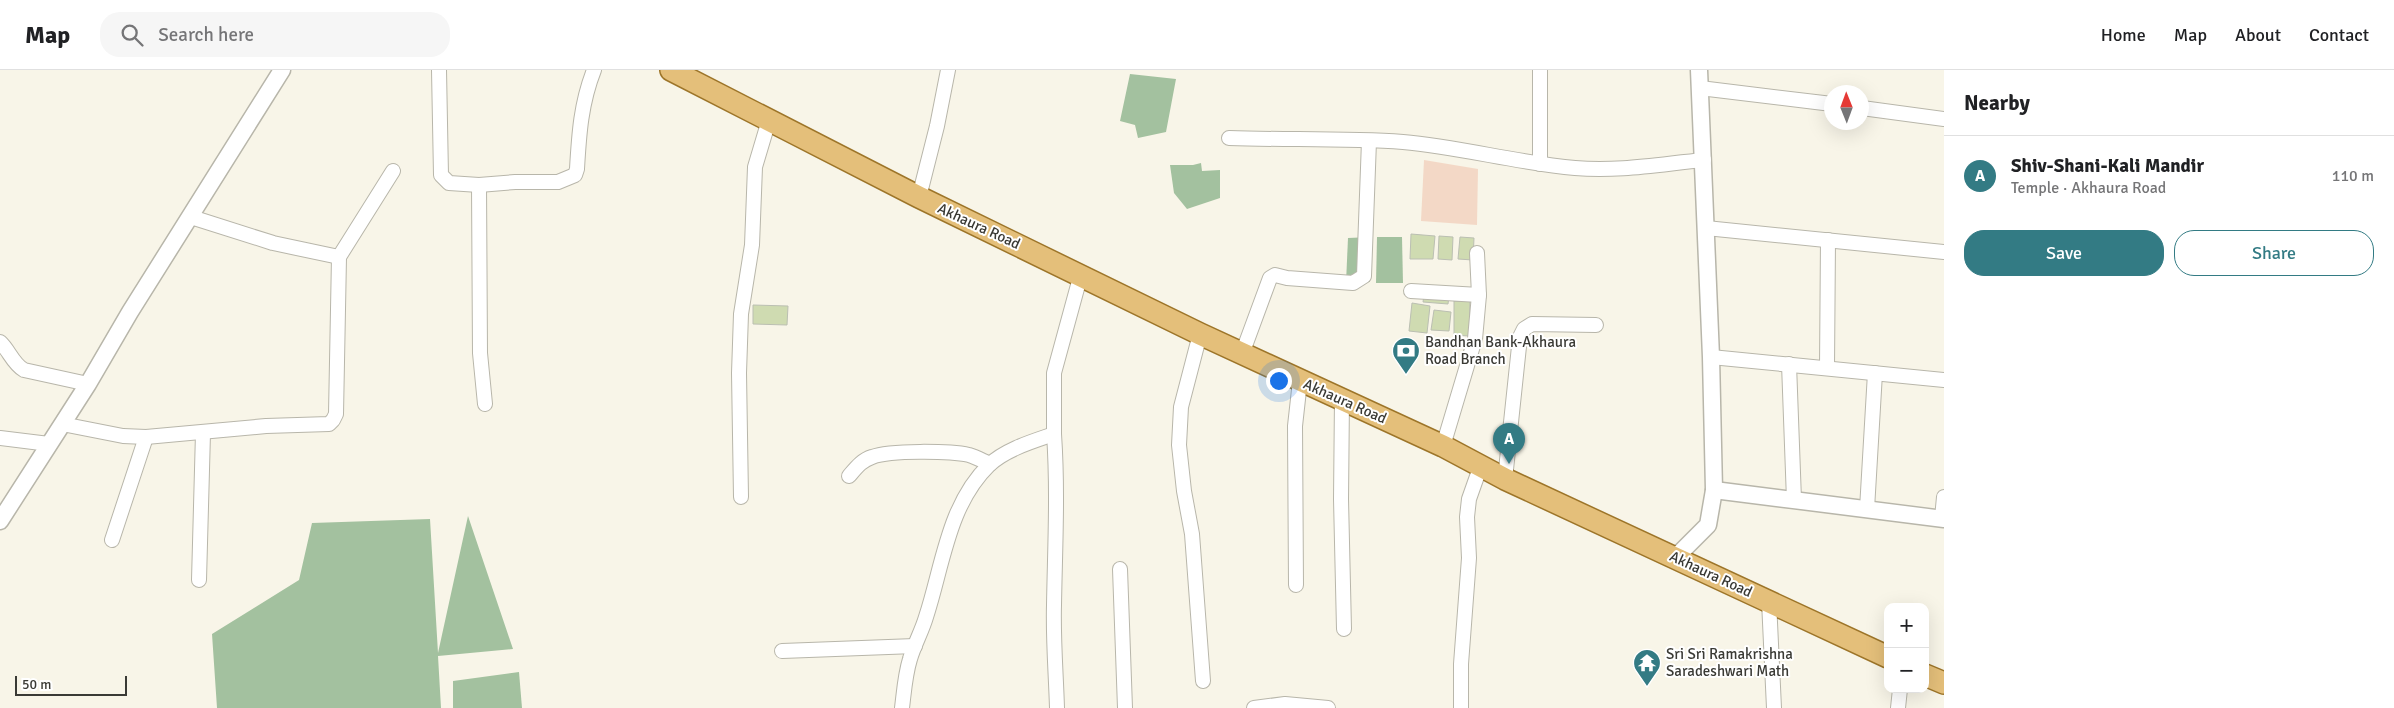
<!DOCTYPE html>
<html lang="en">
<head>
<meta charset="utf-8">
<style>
  :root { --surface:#fff; --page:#f6f6f6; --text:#202124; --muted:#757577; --line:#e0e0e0; --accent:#337b84 }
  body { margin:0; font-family:Signika,sans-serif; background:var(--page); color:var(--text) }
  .controls { position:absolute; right:15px; bottom:15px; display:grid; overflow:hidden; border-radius:10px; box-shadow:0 5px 20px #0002 }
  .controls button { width:45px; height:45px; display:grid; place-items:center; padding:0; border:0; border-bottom:1px solid var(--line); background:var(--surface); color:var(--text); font:25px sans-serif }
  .compass { position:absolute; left:1824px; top:15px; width:45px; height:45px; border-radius:50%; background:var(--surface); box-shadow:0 5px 20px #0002; rotate:359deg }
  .scale { position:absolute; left:15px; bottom:12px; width:112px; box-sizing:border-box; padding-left:5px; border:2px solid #3a3a35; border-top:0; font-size:14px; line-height:18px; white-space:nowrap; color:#3a3a35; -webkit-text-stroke:4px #fff; paint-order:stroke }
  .you { position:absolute; left:1278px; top:310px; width:18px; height:18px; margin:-12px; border:4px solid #fff; border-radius:50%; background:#1a73e8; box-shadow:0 0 0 8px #1a73e833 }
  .badge { display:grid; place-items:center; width:32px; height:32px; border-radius:50%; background:var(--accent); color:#fff; font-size:16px; font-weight:700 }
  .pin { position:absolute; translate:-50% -41px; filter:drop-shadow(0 1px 2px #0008) }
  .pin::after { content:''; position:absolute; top:26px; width:18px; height:15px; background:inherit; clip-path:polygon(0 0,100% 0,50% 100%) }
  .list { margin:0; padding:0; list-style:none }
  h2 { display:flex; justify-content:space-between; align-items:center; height:65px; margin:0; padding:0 20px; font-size:21px }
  h2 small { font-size:16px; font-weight:400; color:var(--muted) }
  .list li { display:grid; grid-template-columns:32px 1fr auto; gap:15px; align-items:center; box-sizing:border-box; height:80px; padding:0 20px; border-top:1px solid var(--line) }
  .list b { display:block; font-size:19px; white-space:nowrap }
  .list p { margin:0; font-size:16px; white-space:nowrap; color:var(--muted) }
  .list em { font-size:16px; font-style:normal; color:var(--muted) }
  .actions { display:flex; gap:10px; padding:15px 20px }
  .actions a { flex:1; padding:11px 0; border:1px solid var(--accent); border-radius:20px; text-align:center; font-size:18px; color:var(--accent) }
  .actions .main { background:var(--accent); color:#fff }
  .icon { flex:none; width:28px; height:28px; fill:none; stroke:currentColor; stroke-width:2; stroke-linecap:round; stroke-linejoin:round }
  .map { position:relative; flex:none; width:1944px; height:638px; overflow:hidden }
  header { display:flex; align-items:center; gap:30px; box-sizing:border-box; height:70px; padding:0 25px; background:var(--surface); border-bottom:1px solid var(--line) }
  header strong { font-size:24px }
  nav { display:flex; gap:28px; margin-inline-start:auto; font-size:18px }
  .search { width:350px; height:45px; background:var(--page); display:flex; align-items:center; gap:12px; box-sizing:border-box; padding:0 18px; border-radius:20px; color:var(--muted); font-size:19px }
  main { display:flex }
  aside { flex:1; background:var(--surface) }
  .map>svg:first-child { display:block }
</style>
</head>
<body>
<header>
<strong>Map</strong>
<div class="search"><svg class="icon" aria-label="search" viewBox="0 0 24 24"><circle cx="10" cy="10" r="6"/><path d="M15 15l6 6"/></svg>Search here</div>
<nav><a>Home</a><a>Map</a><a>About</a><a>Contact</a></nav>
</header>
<main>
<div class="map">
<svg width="1944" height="638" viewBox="0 0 1944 638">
  <rect width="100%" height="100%" fill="#f8f5e8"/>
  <!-- green -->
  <polygon fill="#f3d8c6" points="1424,90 1478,99 1477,155 1421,151"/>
  <!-- water -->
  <g fill="#a3c19f">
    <polygon points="1130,4 1176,9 1166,62 1138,68 1135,55 1120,51"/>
    <polygon points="1201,93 1202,101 1220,100 1220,128 1187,139 1174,123 1170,95 1193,95"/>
    <polygon points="1371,167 1370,212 1346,213 1348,168"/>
    <polygon points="1377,167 1402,167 1403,213 1376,213"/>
    <polygon points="468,446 513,579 438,586 441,638 217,638 212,564 299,510 312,453 430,449 438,583"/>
    <polygon points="519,602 522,638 453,638 453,611"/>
  </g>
  <!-- building -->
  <g fill="#cfdbb1" stroke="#bbbfb2">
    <polygon points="1411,164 1435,166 1433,189 1410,189"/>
    <polygon points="1439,166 1453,167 1452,190 1438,189"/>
    <polygon points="1460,167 1474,168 1473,190 1458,189"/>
    <polygon points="1424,225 1449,226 1448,234 1423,232"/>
    <polygon points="1454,231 1470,231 1469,266 1454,265"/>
    <polygon points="1412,233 1430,236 1427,263 1409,261"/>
    <polygon points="753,235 788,236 787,255 753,254"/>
    <polygon points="1434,240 1451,242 1449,261 1431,260"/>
  </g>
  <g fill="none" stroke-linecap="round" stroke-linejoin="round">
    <defs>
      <g id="minor">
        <path d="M439 0 441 105 449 113 479 115 515 112H558L575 105 577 99C579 64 581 33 594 0"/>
        <polyline points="1700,18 1832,34"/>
        <polyline points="1862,38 1944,49"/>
        <path d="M1229 68C1286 70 1345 68 1403 72 1461 77 1517 93 1575 98 1618 102 1661 94 1704 90"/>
        <polyline points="1540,94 1540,0"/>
        <polyline points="479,115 480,283 485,334"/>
        <polyline points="919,127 937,56 948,0"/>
        <polyline points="191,147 273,173 339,187"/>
        <polyline points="1706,158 1944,182"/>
        <polyline points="1411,221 1479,225"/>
        <polyline points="1200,264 1181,337 1179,375 1184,421 1192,464 1203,611"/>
        <path d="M0 272C9 280 13 294 24 300L88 314"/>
        <polyline points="1242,284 1270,208 1275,205 1287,208 1353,213 1364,206 1369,71"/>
        <polyline points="1711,287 1944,310"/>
        <polyline points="1789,294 1794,430"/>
        <polyline points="1827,298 1828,170"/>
        <polyline points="1342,328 1341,429 1344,559"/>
        <polyline points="62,354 123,366 146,367 266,356 329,354 333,350 336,344 339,187 393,101"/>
        <path d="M1054 364C1058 422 1055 477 1054 535 1053 569 1056 604 1057 638"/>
        <polyline points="0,368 49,374"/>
        <polyline points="1443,376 1475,269 1479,225 1477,183"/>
        <path d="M849 406C856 398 862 390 872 387 890 380 950 381 969 385 976 387 983 391 990 394"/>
        <polyline points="1505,409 1520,267 1524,259 1532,254 1596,255"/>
        <polyline points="741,427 739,303 741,244 752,175 755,97 769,50"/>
        <polyline points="1867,439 1875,303"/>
        <polyline points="1942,448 1944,427"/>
        <polyline points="112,470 146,367"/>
        <polyline points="1120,499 1125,638"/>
        <polyline points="199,510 203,363"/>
        <polyline points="1296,515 1295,356 1300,311"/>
        <polyline points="1769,531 1774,638"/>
        <polyline points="782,581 915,576"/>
        <path d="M902 638C904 622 905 605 910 589 914 575 922 561 926 547 943 495 948 435 989 395 1006 379 1034 371 1054 364V303L1081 204"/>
        <polyline points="1254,638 1285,634 1328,638"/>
        <polyline points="1461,638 1461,594 1469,488 1467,447 1469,429 1481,395"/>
        <polyline points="1898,638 1900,619"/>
      </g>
      <g id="tertiary">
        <polyline points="1714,420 1944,449"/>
        <polyline points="0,451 88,314 130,242 282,0"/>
        <polyline points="1676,487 1708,455 1714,420 1711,287 1699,0"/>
      </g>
      <g id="primary">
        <polyline points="671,0 919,127 1200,264 1443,376 1505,409 1888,587"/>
        <polyline points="1925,605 1944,613"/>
      </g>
    </defs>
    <!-- minor casing -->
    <use href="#minor" stroke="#b8b6aa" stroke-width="16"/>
    <!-- tertiary casing -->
    <use href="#tertiary" stroke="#b8b6aa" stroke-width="19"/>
    <!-- primary casing -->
    <use href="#primary" stroke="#9d7529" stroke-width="24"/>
    <!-- minor -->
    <use href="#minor" stroke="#fff" stroke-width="14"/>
    <!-- tertiary -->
    <use href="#tertiary" stroke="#fff" stroke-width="16"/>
    <!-- primary -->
    <use href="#primary" stroke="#e4bf7a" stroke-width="21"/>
  </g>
  <!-- icons -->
  <defs>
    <symbol id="bank-pin" viewBox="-11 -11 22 30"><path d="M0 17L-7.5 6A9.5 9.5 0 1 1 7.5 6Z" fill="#337b84" stroke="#fff"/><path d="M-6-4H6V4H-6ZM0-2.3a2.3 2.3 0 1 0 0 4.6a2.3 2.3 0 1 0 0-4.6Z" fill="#fff"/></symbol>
    <symbol id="temple-pin" viewBox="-11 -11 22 30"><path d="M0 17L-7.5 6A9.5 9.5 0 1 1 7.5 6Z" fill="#337b84" stroke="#fff"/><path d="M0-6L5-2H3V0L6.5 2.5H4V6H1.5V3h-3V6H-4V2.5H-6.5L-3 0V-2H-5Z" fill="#fff"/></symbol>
  </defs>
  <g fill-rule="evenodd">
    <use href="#bank-pin" x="1390" y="265" width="32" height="43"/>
    <use href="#temple-pin" x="1631" y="577" width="32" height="43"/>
  </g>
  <g text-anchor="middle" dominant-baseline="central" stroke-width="4" stroke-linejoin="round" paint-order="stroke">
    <!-- street labels -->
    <g font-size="15" fill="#3a3a35" stroke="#fff">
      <text transform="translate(979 156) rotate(25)">Akhaura Road</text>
      <text transform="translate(1345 331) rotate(24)">Akhaura Road</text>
      <text transform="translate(1711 504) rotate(25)">Akhaura Road</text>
    </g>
    <!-- poi labels -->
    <g font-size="15" fill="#3a3a35" stroke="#fff" text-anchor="start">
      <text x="1425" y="272">Bandhan Bank-Akhaura<tspan x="1425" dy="17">Road Branch</tspan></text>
      <text x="1666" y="584">Sri Sri Ramakrishna<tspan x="1666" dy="17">Saradeshwari Math</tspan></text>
    </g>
  </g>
</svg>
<div class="controls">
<button>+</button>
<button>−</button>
</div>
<svg class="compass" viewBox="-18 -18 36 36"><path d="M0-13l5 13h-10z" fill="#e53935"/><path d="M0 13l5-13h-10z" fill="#757577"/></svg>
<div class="scale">50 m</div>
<div class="you"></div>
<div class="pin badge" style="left:1509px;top:394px">A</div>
</div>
<aside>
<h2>Nearby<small></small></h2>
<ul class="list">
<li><span class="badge">A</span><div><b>Shiv-Shani-Kali Mandir</b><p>Temple · Akhaura Road</p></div><em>110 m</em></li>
</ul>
<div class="actions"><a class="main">Save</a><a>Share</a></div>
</aside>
</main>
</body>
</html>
